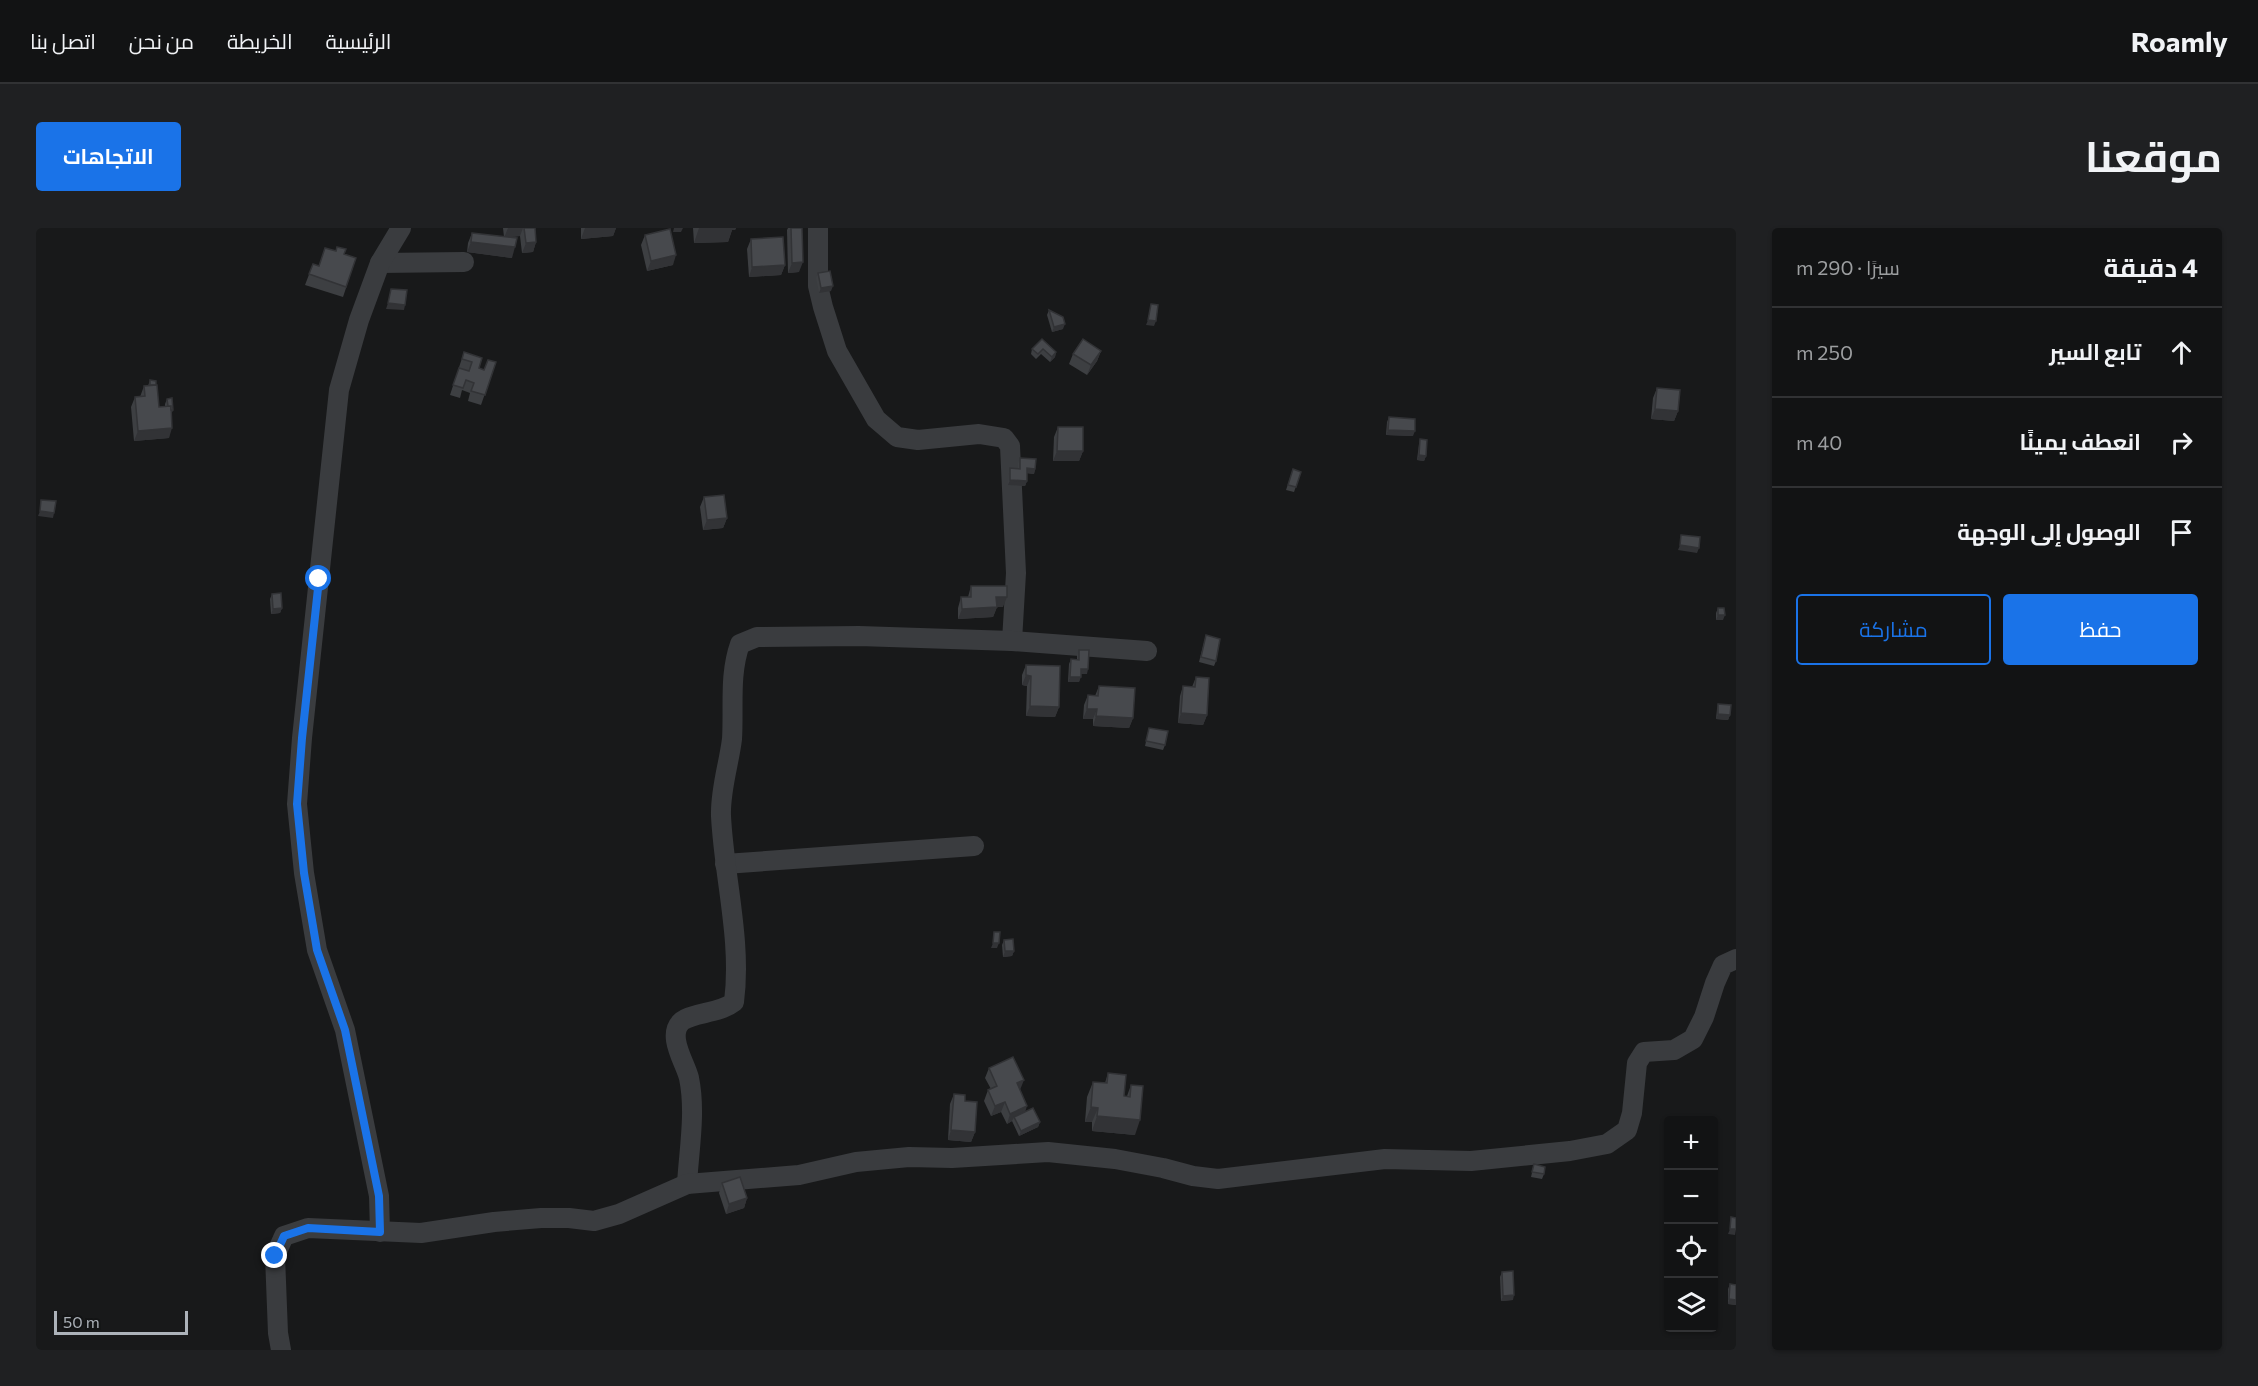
<!DOCTYPE html>
<html lang="ar">
<head>
<meta charset="utf-8">
<style>
  :root { --surface:#121314; --page:#1f2022; --text:#f1f3f6; --muted:#9c9ea0; --line:#313234; --accent:#1a73e8 }
  body { margin:0; font-family:Commissioner,Cairo,sans-serif; background:var(--page); color:var(--text); direction:rtl }
  .controls { position:absolute; right:18px; bottom:18px; display:grid; overflow:hidden; border-radius:6px; box-shadow:0 2px 4px #0004 }
  .controls button { width:54px; height:54px; display:grid; place-items:center; padding:0; border:0; border-bottom:2px solid var(--line); background:var(--surface); color:var(--text); font:30px sans-serif }
  .scale { position:absolute; left:18px; bottom:15px; width:134px; box-sizing:border-box; padding-left:6px; border:3px solid #acb2b9; border-top:0; font-size:16px; line-height:21px; white-space:nowrap; color:#acb2b9; -webkit-text-stroke:4px #131415; paint-order:stroke }
  .stop { position:absolute; width:18px; height:18px; margin:-14px; border:4px solid #1a73e8; border-radius:50%; background:#fff }
  .stop.end { background:#1a73e8; border-color:#fff; box-shadow:0 2px 6px #0008 }
  .list { margin:0; padding:0; list-style:none }
  h2 { display:flex; justify-content:space-between; align-items:center; height:78px; margin:0; padding:0 24px; font-size:26px }
  h2 small { font-size:20px; font-weight:400; color:var(--muted) }
  .list li { display:grid; grid-template-columns:39px 1fr auto; gap:18px; align-items:center; box-sizing:border-box; height:90px; padding:0 24px; border-top:2px solid var(--line) }
  .list b { display:block; font-size:22px; white-space:nowrap }
  .list em { font-size:20px; font-style:normal; color:var(--muted) }
  .actions { display:flex; gap:12px; padding:18px 24px }
  .actions a { flex:1; padding:14px 0; border:2px solid var(--accent); border-radius:6px; text-align:center; font-size:21px; color:var(--accent) }
  .actions .main { background:var(--accent); color:#fff }
  .icon { flex:none; width:33px; height:33px; fill:none; stroke:currentColor; stroke-width:2; stroke-linecap:round; stroke-linejoin:round }
  .map { position:relative; flex:none; width:1700px; height:1122px; overflow:hidden; direction:ltr; border-radius:6px }
  header { display:flex; align-items:center; gap:36px; box-sizing:border-box; height:84px; padding:0 30px; background:var(--surface); border-bottom:2px solid var(--line) }
  header strong { font-size:28px }
  nav { display:flex; gap:33px; margin-inline-start:auto; font-size:21px }
  .intro { display:flex; align-items:center; justify-content:space-between; box-sizing:border-box; height:144px; padding:0 36px }
  h1 { margin:0; font-size:42px }
  .button { padding:15px 27px; border-radius:6px; background:var(--accent); color:#fff; font-size:21px; font-weight:700 }
  main { display:flex; gap:36px; padding:0 36px }
  aside { flex:1; background:var(--surface); border-radius:6px; box-shadow:0 2px 4px #0004 }
  .map>svg:first-child { display:block }
</style>
</head>
<body>
<header>
<strong>Roamly</strong>
<nav><a>الرئيسية</a><a>الخريطة</a><a>من نحن</a><a>اتصل بنا</a></nav>
</header>
<div class="intro"><h1>موقعنا</h1><a class="button">الاتجاهات</a></div>
<main>
<aside>
<h2>4 دقيقة<small>سيرًا · 290 m</small></h2>
<ul class="list">
<li><svg class="icon" aria-label="ahead" viewBox="0 0 24 24"><path d="M12 20V5M6 11l6-6 6 6"/></svg><div><b>تابع السير</b></div><em>250 m</em></li>
<li><svg class="icon" aria-label="right" viewBox="0 0 24 24"><path d="M7 20v-9h11M14 6l5 5-5 5"/></svg><div><b>انعطف يمينًا</b></div><em>40 m</em></li>
<li><svg class="icon" aria-label="arrive" viewBox="0 0 24 24"><path d="M6 21V4h12l-3 4 3 4H6"/></svg><div><b>الوصول إلى الوجهة</b></div></li>
</ul>
<div class="actions"><a class="main">حفظ</a><a>مشاركة</a></div>
</aside>
<div class="map">
<svg width="1700" height="1122" viewBox="0 0 1700 1122">
  <rect width="100%" height="100%" fill="#18191a"/>
  <g fill="none" stroke-linecap="round" stroke-linejoin="round">
    <!-- minor -->
    <g stroke="#3a3c3f" stroke-width="20">
      <polyline points="782,0 782,58 787,79 801,123 840,191 861,209 882,212 943,206 968,210 974,218 980,345 976,413"/>
      <polyline points="344,35 428,34"/>
      <polyline points="689,636 938,618"/>
      <path d="M651 956C653 922 660 884 653 850 649 834 630 807 646 793 658 784 683 786 698 774 706 713 688 649 685 588 684 562 693 536 696 511 698 479 693 447 704 416L721 409 823 408 976 413 1111 423"/>
      <polyline points="344,1004 343,968 309,802 281,722 268,645 261,576 266,510 303,162 323,92 344,35 365,0"/>
      <polyline points="245,1122 242,1105 239,1028 248,1008 272,1000 385,1005 458,994 505,990 533,990 558,993 583,986 651,956 763,947 820,934 873,929 916,930 1012,924 1079,931 1127,940 1157,948 1182,951 1349,931 1435,933 1534,923 1571,916 1591,902 1596,885 1601,835 1608,824 1638,822 1657,811 1668,789 1679,755 1687,737 1700,731"/>
    </g>
  </g>
  <!-- wall -->
  <g fill="#3d3f42">
    <polygon points="467,0 499,0 500,14 497,24 486,25 484,8 473,9 476,30 431,24 432,15 436,5 468,9"/>
    <polygon points="545,0 580,0 577,8 545,11"/>
    <polygon points="657,0 700,0 699,2 696,2 692,14 658,15"/>
    <polygon points="752,0 766,0 763,44 752,45 751,2"/>
    <polygon points="609,7 637,37 611,43 605,17"/>
    <polygon points="715,11 749,37 745,47 713,49 711,21"/>
    <polygon points="308,26 320,30 307,69 269,57 277,36 283,38"/>
    <polygon points="782,45 795,63 783,65 780,50"/>
    <polygon points="1013,82 1027,101 1016,104 1011,87"/>
    <polygon points="1006,111 1020,124 1019,129 1014,134 1005,126 1000,131 995,126 996,121"/>
    <polygon points="1065,123 1061,133 1051,147 1033,136 1037,126"/>
    <polygon points="428,124 443,140 448,142 460,134 445,177 432,173 434,165 426,162 424,170 414,167"/>
    <polygon points="114,152 120,157 123,179 129,178 129,176 131,171 137,182 135,187 133,210 98,213 95,179 99,169 104,169 108,158 112,158"/>
    <polygon points="1621,160 1642,183 1638,193 1615,191 1617,170"/>
    <polygon points="1353,189 1377,208 1350,207 1351,194"/>
    <polygon points="1022,199 1047,223 1043,233 1017,233 1018,209"/>
    <polygon points="1384,211 1390,228 1388,233 1381,232 1383,216"/>
    <polygon points="984,230 999,241 998,246 991,245 991,253 989,258 972,257 973,245 974,240 982,241 982,235"/>
    <polygon points="1257,241 1265,244 1258,264 1250,262"/>
    <polygon points="668,269 691,290 687,300 667,302 664,279"/>
    <polygon points="935,358 967,379 961,379 957,389 922,391 922,380 925,369 932,369"/>
    <polygon points="236,366 246,380 244,385 235,386 234,371"/>
    <polygon points="1682,380 1687,392 1680,392 1680,385"/>
    <polygon points="1170,407 1180,433 1178,438 1163,434"/>
    <polygon points="1043,422 1051,446 1045,446 1043,454 1032,454 1033,436 1035,431 1041,432 1041,427"/>
    <polygon points="990,437 1023,479 1019,489 990,488 991,458 986,457 986,447"/>
    <polygon points="1160,449 1171,487 1167,497 1142,495 1144,468 1147,458 1156,459"/>
    <polygon points="1063,458 1097,490 1093,500 1057,498 1057,491 1047,491 1048,477 1052,467 1059,468"/>
    <polygon points="1682,476 1694,487 1692,492 1680,491 1681,481"/>
    <polygon points="1113,500 1129,517 1127,522 1109,518"/>
    <polygon points="968,712 978,723 976,728 967,729 966,717"/>
    <polygon points="953,840 984,862 989,883 1004,894 1002,899 983,908 976,893 971,896 965,884 955,888 948,873 952,862 955,861 949,850"/>
    <polygon points="1072,845 1088,868 1091,868 1095,857 1099,907 1056,903 1056,894 1049,894 1051,869 1057,854 1069,855"/>
    <polygon points="918,866 929,873 939,904 935,914 912,912 914,876"/>
    <polygon points="1498,936 1508,946 1506,951 1495,949"/>
    <polygon points="686,955 711,970 708,980 690,986 683,965"/>
    <polygon points="1466,1044 1477,1072 1465,1073 1464,1049"/>
    <polygon points="1694,1056 1700,1057 1700,1077 1692,1076 1692,1061"/>
  </g>
  <!-- shaded-wall -->
  <g fill="#323336">
    <polygon points="472,0 487,0 484,8 468,10"/>
    <polygon points="549,0 580,0 577,8 545,11"/>
    <polygon points="638,0 647,0 645,4 637,4"/>
    <polygon points="663,0 700,0 699,2 696,2 692,14 658,15"/>
    <polygon points="435,14 479,19 476,30 431,24"/>
    <polygon points="500,14 497,24 486,25 490,15"/>
    <polygon points="640,27 637,37 611,43 615,33"/>
    <polygon points="767,34 763,44 752,45 756,35"/>
    <polygon points="749,37 745,47 713,49 716,39"/>
    <polygon points="797,58 795,63 783,65 785,60"/>
    <polygon points="352,75 369,77 368,82 350,81"/>
    <polygon points="1112,92 1120,93 1118,98 1110,97"/>
    <polygon points="1029,96 1027,101 1016,104 1018,99"/>
    <polygon points="1065,123 1061,133 1051,147 1055,137"/>
    <polygon points="1020,124 1019,129 1014,134 1016,129"/>
    <polygon points="1619,181 1642,183 1638,193 1615,191"/>
    <polygon points="136,200 133,210 98,213 102,203"/>
    <polygon points="1352,202 1379,203 1377,208 1350,207"/>
    <polygon points="1021,223 1047,223 1043,233 1017,233"/>
    <polygon points="1383,227 1390,228 1388,233 1381,232"/>
    <polygon points="991,240 999,241 998,246 989,245"/>
    <polygon points="974,252 991,253 989,258 972,257"/>
    <polygon points="4,283 18,285 17,290 2,288"/>
    <polygon points="691,290 687,300 667,302 671,292"/>
    <polygon points="1644,317 1663,320 1661,325 1642,322"/>
    <polygon points="960,369 971,369 967,379 961,379 957,389 922,391 926,381"/>
    <polygon points="246,380 244,385 235,386 237,381"/>
    <polygon points="1682,387 1689,387 1687,392 1680,392"/>
    <polygon points="1045,441 1052,441 1051,446 1043,446"/>
    <polygon points="990,447 995,448 991,458 986,457"/>
    <polygon points="1034,449 1045,449 1043,454 1032,454"/>
    <polygon points="994,478 1023,479 1019,489 990,488"/>
    <polygon points="1051,481 1061,481 1057,491 1047,491"/>
    <polygon points="1145,485 1171,487 1167,497 1142,495"/>
    <polygon points="1682,486 1694,487 1692,492 1680,491"/>
    <polygon points="1060,488 1097,490 1093,500 1057,498"/>
    <polygon points="957,715 963,715 961,720 955,720"/>
    <polygon points="969,723 978,723 976,728 967,729"/>
    <polygon points="988,852 984,862 977,865 981,855"/>
    <polygon points="969,874 965,884 955,888 959,878"/>
    <polygon points="991,878 988,888 978,889 976,893 971,896 974,886"/>
    <polygon points="1055,879 1062,880 1056,894 1049,894"/>
    <polygon points="1061,888 1104,892 1099,907 1056,903"/>
    <polygon points="1004,894 1002,899 983,908 985,903"/>
    <polygon points="915,902 939,904 935,914 912,912"/>
    <polygon points="711,970 708,980 690,986 693,976"/>
    <polygon points="1694,1001 1700,1001 1699,1007 1692,1006"/>
    <polygon points="1478,1067 1477,1072 1465,1073 1467,1068"/>
    <polygon points="1693,1071 1700,1072 1700,1077 1692,1076"/>
  </g>
  <!-- building -->
  <g fill="#47494d" stroke="#323336" stroke-width="1.5">
    <polygon points="488,0 499,0 500,14 490,15"/>
    <polygon points="755,0 766,0 767,34 756,35"/>
    <polygon points="634,1 640,27 615,33 609,7"/>
    <polygon points="436,5 481,10 479,19 435,14"/>
    <polygon points="747,9 749,37 716,39 715,11"/>
    <polygon points="301,19 310,21 308,26 320,30 310,59 273,46 277,36 283,38 289,20 300,23"/>
    <polygon points="794,43 797,58 785,60 782,45"/>
    <polygon points="355,61 371,62 369,77 352,75"/>
    <polygon points="1115,76 1122,77 1120,93 1112,92"/>
    <polygon points="1013,82 1027,89 1029,96 1018,99"/>
    <polygon points="1006,111 1020,124 1016,129 1007,121 1002,126 996,121"/>
    <polygon points="1047,111 1065,123 1055,137 1037,126"/>
    <polygon points="428,124 446,130 443,140 448,142 452,132 460,134 449,167 435,163 438,155 430,152 427,160 417,157 423,140 433,143 436,134 426,131"/>
    <polygon points="114,152 120,153 120,157 114,157"/>
    <polygon points="121,157 123,179 135,178 136,200 102,203 99,169 109,168 108,158"/>
    <polygon points="1621,160 1644,162 1642,183 1619,181"/>
    <polygon points="136,170 137,182 135,182 135,178 132,178 131,171"/>
    <polygon points="1353,189 1379,191 1379,203 1352,202"/>
    <polygon points="1022,199 1047,199 1047,223 1021,223"/>
    <polygon points="1384,211 1391,212 1390,228 1383,227"/>
    <polygon points="984,230 1000,231 999,241 991,240 991,253 974,252 974,240 984,241"/>
    <polygon points="1257,241 1265,244 1260,259 1252,257"/>
    <polygon points="688,267 691,290 671,292 668,269"/>
    <polygon points="5,272 20,273 18,285 4,283"/>
    <polygon points="1645,307 1664,309 1663,320 1644,317"/>
    <polygon points="935,358 971,358 971,369 960,369 961,379 926,381 925,369 935,369"/>
    <polygon points="245,365 246,380 237,381 236,366"/>
    <polygon points="1682,380 1688,380 1689,387 1682,387"/>
    <polygon points="1170,407 1184,411 1180,433 1165,429"/>
    <polygon points="1043,422 1053,422 1052,441 1045,441 1045,449 1034,449 1035,431 1043,432"/>
    <polygon points="990,437 1024,438 1023,479 994,478 995,448 990,447"/>
    <polygon points="1160,449 1173,450 1171,487 1145,485 1147,458 1159,459"/>
    <polygon points="1063,458 1099,460 1097,490 1060,488 1061,481 1051,481 1052,467 1062,468"/>
    <polygon points="1682,476 1695,477 1694,487 1682,486"/>
    <polygon points="1113,500 1132,503 1129,517 1110,513"/>
    <polygon points="958,704 964,704 963,715 957,715"/>
    <polygon points="977,711 978,723 969,723 968,712"/>
    <polygon points="977,829 988,852 981,855 991,878 974,886 969,874 959,878 952,862 961,858 953,840"/>
    <polygon points="1072,845 1090,847 1088,868 1094,869 1095,857 1107,858 1104,892 1061,888 1062,880 1055,879 1057,854 1071,855"/>
    <polygon points="918,866 929,867 929,873 941,874 939,904 915,902"/>
    <polygon points="997,880 1004,894 985,903 978,889"/>
    <polygon points="1498,936 1509,939 1508,946 1496,944"/>
    <polygon points="704,949 711,970 693,976 686,955"/>
    <polygon points="1695,989 1700,990 1700,1001 1694,1001"/>
    <polygon points="1477,1043 1478,1067 1467,1068 1466,1044"/>
    <polygon points="1694,1056 1700,1057 1700,1072 1693,1071"/>
  </g>
  <g fill="none" stroke-linecap="round" stroke-linejoin="round">
    <!-- route -->
    <polyline stroke="#1a73e8" stroke-width="8" points="239,1028 248,1008 272,1000 344,1004 343,968 309,802 281,722 268,645 261,576 266,510 283,351"/>
  </g>
</svg>
<div class="controls">
<button>+</button>
<button>−</button>
<button><svg class="icon" aria-label="locate" viewBox="0 0 24 24"><circle cx="12" cy="12" r="6"/><path d="M12 2v4M12 18v4M2 12h4M18 12h4"/></svg></button>
<button><svg class="icon" aria-label="layers" viewBox="0 0 24 24"><path d="M12 4l9 5-9 5-9-5zM3 14l9 5 9-5"/></svg></button>
</div>
<div class="scale">50 m</div>
<div class="stop" style="left:283px;top:351px"></div>
<div class="stop end" style="left:239px;top:1028px"></div>
</div>
</main>
</body>
</html>
